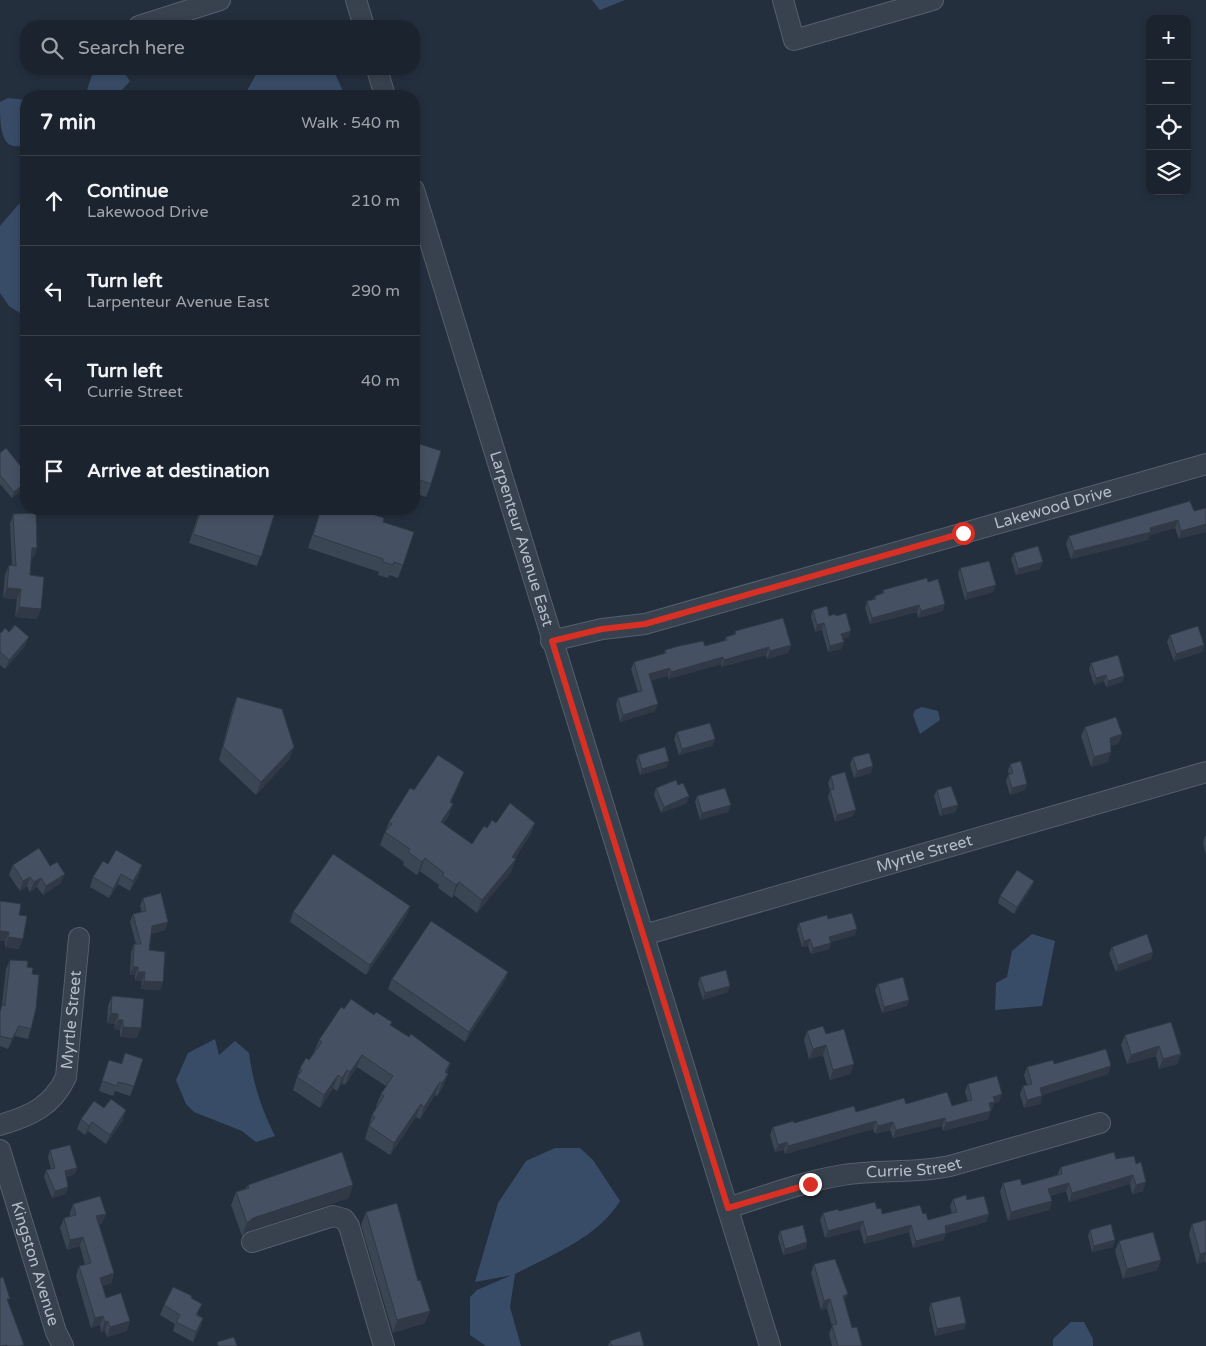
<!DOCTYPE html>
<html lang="en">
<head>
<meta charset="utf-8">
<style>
  :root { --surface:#1b232e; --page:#242b36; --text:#f1f3f6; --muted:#a0a4aa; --line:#39404a }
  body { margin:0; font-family:"Varela Round",sans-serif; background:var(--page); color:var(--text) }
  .controls { position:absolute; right:15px; top:15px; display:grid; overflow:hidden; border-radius:10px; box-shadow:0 2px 8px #0003 }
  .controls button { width:45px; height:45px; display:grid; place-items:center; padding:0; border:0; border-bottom:1px solid var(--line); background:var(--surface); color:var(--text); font:25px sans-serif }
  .stop { position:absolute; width:15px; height:15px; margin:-11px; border:4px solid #d93025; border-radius:50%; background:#fff }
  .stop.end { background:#d93025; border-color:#fff; box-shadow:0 1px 5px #0008 }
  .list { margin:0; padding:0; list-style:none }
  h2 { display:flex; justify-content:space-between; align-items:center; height:65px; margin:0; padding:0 20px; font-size:21px }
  h2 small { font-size:16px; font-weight:400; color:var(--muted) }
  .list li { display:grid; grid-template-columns:32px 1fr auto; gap:15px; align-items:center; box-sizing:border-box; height:90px; padding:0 20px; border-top:1px solid var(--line) }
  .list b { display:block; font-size:19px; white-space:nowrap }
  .list p { margin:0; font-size:16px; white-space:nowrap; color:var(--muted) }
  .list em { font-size:16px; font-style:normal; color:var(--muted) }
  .icon { flex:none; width:28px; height:28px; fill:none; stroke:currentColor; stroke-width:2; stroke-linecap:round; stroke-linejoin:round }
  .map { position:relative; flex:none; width:1206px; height:1346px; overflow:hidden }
  .search { position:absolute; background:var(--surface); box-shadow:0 2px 8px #0003; left:20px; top:20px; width:400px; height:55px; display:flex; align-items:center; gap:12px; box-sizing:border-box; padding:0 18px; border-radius:20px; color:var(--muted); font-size:19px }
  .panel { position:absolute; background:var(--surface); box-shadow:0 2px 8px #0003; left:20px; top:90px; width:400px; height:425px; border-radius:20px }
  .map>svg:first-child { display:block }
</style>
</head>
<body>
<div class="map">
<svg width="1206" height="1346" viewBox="0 0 1206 1346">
  <rect width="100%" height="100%" fill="#242f3e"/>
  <!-- water -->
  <g fill="#394c67">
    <polygon points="592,0 625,0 600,10"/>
    <polygon points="94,69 121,69 130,81 122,90 120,96 85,96"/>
    <polygon points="259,69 333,69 345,96 248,96 248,89"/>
    <path d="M8 98 26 100V144C0 155 0 125 0 102Z"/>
    <polygon points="26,198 26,317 9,306 0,293 0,226 18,205"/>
    <polygon points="922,707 938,711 940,720 920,734 913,715 915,710"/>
    <polygon points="1032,934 1055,941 1042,1006 995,1010 996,983 1007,977 1012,951"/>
    <path d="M215 1039 219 1055 235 1041 249 1053C253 1083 261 1108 275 1136L256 1142 242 1131 194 1112 186 1104 176 1080 188 1053Z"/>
    <path d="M555 1148H580L593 1160 620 1201C597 1238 553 1254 515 1274L510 1307 521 1346H486L470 1335V1297L477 1290 512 1275 475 1282 498 1203 526 1161Z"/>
    <polygon points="1071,1322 1084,1322 1093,1339 1093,1346 1053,1346 1053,1339"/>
  </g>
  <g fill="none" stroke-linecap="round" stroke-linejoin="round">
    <defs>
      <g id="minor">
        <polyline points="356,0 364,26"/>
        <polyline points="783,0 794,40 933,0"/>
        <polyline points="139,26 220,0"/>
        <polyline points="377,69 385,96"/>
        <path id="s1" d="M414 190 770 1346"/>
        <path id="s2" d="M551 641 602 629 645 624 1206 464"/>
        <path id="s3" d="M644 935 1206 772"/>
        <path id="s4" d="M0 1125C30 1116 52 1107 66 1077L79 938"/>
        <path id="s5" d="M0 1150 56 1332 63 1346"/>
        <path id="s6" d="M728 1208C765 1196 805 1181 843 1175 880 1169 913 1174 950 1166L1100 1123"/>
        <polyline points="252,1242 333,1216 344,1219 349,1226 384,1346"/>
      </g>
    </defs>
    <!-- minor casing -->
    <use href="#minor" stroke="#565f6c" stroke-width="22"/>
    <!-- minor -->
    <use href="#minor" stroke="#38414e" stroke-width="20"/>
  </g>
  <!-- wall -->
  <g fill="#3b4654">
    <polygon points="414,442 431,484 426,497 414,493"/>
    <polygon points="0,453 24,488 12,498 0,484"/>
    <polygon points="200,509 276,509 257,566 189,543"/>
    <polygon points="321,509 364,509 363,511 383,522 403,565 398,578 389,575 388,578 378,575 379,572 308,548"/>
    <polygon points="1194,511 1179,539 1175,528 1150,535 1148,540 1071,559 1066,544 1069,536"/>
    <polygon points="13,514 37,548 34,557 31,557 30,575 37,619 15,617 17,599 3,598 5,575 9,565 12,565 10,524"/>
    <polygon points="1014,553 1040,569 1016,575 1011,559"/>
    <polygon points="960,568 996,585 993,592 965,600 958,574"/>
    <polygon points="928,582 943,611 918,618 917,612 870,624 865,608 867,601 873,600 875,596 882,593 883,590"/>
    <polygon points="813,610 829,616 836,616 849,637 843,639 844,642 841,649 828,652 822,630 815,632 811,616"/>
    <polygon points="735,631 791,645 788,653 767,659 766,655 721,667 721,664 668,679 668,676 651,680 655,711 620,722 616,705 618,698 638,692 631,669 634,662 664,654 665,650 705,646 724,641 726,637 734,635"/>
    <polygon points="0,632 25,646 5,669 0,665"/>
    <polygon points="1170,635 1204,645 1202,652 1174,661 1167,642"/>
    <polygon points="1091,663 1124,676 1122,682 1106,687 1104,681 1094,685 1089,669"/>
    <polygon points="237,697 294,747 289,759 256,795 219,760 232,710"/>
    <polygon points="1085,727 1122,734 1118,744 1111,746 1108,762 1091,767 1081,736"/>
    <polygon points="677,732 715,739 712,746 679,755 674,739"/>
    <polygon points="638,755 667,767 640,775 636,761"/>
    <polygon points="853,757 871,773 854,778 850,764"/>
    <polygon points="1010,764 1025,790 1010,795 1006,781 1008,775 1009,774 1008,771"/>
    <polygon points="464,772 459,784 451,802 453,804 448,817 443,824 472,844 487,828 496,823 535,823 530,835 515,858 511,872 477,913 454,895 452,898 438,888 439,885 420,871 417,875 403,865 404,862 380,845 389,822 414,790"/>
    <polygon points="831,776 853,816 835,822 828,797 830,790 828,783"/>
    <polygon points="656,788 687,803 661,813 654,795"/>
    <polygon points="937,790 958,805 955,812 940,816 934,796"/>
    <polygon points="697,796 731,805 728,812 700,820 695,802"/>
    <polygon points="1205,836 1206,836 1206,855 1203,843"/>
    <polygon points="108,864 142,865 139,875 130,891 118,884 109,898 90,887 93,877"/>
    <polygon points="13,865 50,866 61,883 43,895 37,887 30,892 27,886 20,891 9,875"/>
    <polygon points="1034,881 1031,888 1014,914 998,903 1000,896"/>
    <polygon points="143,898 165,930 151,934 149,950 163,982 160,990 141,989 142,981 135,980 135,975 130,975 131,952 134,944 136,944 130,922 133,914 142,912 140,906"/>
    <polygon points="0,901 19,915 19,949 5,947 5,941 0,941"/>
    <polygon points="410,906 407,915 366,975 290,922 293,912"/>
    <polygon points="828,919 855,935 831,942 829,949 811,954 808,946 802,947 797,929 799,923"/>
    <polygon points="1112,947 1153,952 1151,959 1116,972 1109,954"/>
    <polygon points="10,960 27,967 31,1029 28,1039 15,1036 8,1049 0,1046 0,1013 2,1005 6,969"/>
    <polygon points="508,972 504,982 465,1042 388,989 392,979"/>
    <polygon points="700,977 728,992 703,1000 698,984"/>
    <polygon points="878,984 909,1000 907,1006 882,1013 875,990"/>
    <polygon points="112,996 137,1038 120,1037 120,1030 114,1029 115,1024 107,1023 108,1006"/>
    <polygon points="344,1009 374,1015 392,1022 390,1025 450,1063 443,1087 437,1096 435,1095 420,1119 416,1117 390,1155 365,1139 372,1115 377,1107 376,1106 381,1094 386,1086 357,1067 345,1085 342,1083 337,1091 333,1088 320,1108 293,1090 300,1068 309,1060 314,1052 319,1040"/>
    <polygon points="807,1031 826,1034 854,1064 850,1074 830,1080 823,1055 809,1059 804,1040"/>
    <polygon points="1125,1035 1181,1054 1177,1064 1159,1069 1156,1056 1127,1064 1121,1045"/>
    <polygon points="125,1053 134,1086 130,1096 115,1091 113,1096 99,1091 109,1060 121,1064"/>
    <polygon points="1054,1064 1108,1074 1042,1095 1040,1104 1024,1108 1020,1094 1023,1086 1027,1085 1024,1075 1027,1067"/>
    <polygon points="968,1084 999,1102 994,1103 992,1110 991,1110 988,1119 943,1131 942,1126 893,1138 890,1130 875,1134 873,1129 785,1154 784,1150 775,1152 770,1135 773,1127 856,1112 906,1104 952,1106 968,1102 965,1092"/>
    <polygon points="104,1108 123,1120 106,1144 88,1131 85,1135 77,1129 81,1119"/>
    <polygon points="50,1150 75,1174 66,1177 68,1187 65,1194 52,1198 44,1177 46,1170 51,1169 48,1157"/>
    <polygon points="1134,1156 1143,1191 1132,1194 1130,1184 1069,1202 1066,1191 1050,1196 1052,1201 1049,1210 1008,1221 1000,1192 1003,1183 1022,1185 1057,1175 1061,1167"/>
    <polygon points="248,1185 349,1198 248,1231 242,1236 231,1205 236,1192 246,1188"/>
    <polygon points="953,1199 967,1200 989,1214 986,1222 946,1233 943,1240 913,1248 909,1232 864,1244 860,1229 825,1238 820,1220 823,1213 839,1211 882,1214 923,1214 928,1220 952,1214 950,1206"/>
    <polygon points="73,1204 106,1214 102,1223 99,1224 114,1273 111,1283 102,1286 106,1298 127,1331 107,1337 105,1331 101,1332 100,1325 91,1328 76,1276 79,1266 85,1265 80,1246 67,1250 60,1228 64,1218 70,1216 70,1213"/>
    <polygon points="366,1212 418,1281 430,1311 425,1323 393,1333 361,1225"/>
    <polygon points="1206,1220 1206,1264 1205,1261 1197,1264 1189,1234 1192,1224"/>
    <polygon points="1090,1230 1113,1247 1092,1252 1088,1236"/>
    <polygon points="780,1231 807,1242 805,1249 783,1255 778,1237"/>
    <polygon points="1119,1241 1161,1260 1157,1270 1123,1279 1115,1251"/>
    <polygon points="814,1264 845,1302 852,1328 862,1346 832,1346 829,1334 832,1326 827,1308 821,1310 811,1273"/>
    <polygon points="191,1298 198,1315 203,1318 200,1328 193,1342 173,1331 175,1324 160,1315 164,1305"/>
    <polygon points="931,1303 966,1323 964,1329 935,1336 929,1309"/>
    <polygon points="610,1341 644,1346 608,1346"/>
  </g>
  <!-- shaded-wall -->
  <g fill="#303945">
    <polygon points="26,482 24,488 12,498 14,492"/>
    <polygon points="1178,520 1175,528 1150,535 1148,540 1071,559 1074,551 1150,528"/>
    <polygon points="1206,524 1206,532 1179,539 1181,531"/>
    <polygon points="32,548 37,548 34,557 28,558"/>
    <polygon points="1043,562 1040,569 1016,575 1018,569"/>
    <polygon points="996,585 993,592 965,600 967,593"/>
    <polygon points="7,588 21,589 17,599 3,598"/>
    <polygon points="945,604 943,611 918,618 921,611"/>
    <polygon points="919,605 917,612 870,624 872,618"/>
    <polygon points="19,607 41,609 37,619 15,617"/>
    <polygon points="824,623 822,630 815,632 817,625"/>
    <polygon points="851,631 849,637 839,640 841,634"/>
    <polygon points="29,637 25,646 5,669 9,660"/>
    <polygon points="844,642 841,649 828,652 830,646"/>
    <polygon points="791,645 788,653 767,659 770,651"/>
    <polygon points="1204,645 1202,652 1174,661 1176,654"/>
    <polygon points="769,647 766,655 721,667 724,660"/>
    <polygon points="723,657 721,664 668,679 671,672"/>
    <polygon points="670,668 668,676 647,682 649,674"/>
    <polygon points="1106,675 1104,681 1094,685 1096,678"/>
    <polygon points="1124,676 1122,682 1106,687 1108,681"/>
    <polygon points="658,704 655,711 620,722 623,715"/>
    <polygon points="1122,734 1118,744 1107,747 1110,738"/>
    <polygon points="715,739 712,746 679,755 682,749"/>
    <polygon points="294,747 289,759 256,795 261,782"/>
    <polygon points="1111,752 1108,762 1091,767 1094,757"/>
    <polygon points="669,761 667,767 640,775 642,769"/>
    <polygon points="873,766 871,773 854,778 857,771"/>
    <polygon points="464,772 459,784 445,814 450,802"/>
    <polygon points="1027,784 1025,790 1010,795 1012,788"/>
    <polygon points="689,796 687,803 661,813 664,807"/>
    <polygon points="453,804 448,817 436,834 441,822"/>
    <polygon points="731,805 728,812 700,820 702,813"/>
    <polygon points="958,805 955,812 940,816 942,809"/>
    <polygon points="856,810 853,816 835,822 837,815"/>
    <polygon points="535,823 530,835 513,862 516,859 511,872 477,913 482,900 512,857"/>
    <polygon points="425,858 420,871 417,875 422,862"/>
    <polygon points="142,865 139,875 130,891 133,881"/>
    <polygon points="65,874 61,883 43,895 46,886"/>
    <polygon points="121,874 118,884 109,898 113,889"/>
    <polygon points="30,877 27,886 20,891 23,881"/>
    <polygon points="41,878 37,887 30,892 34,882"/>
    <polygon points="1034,881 1031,888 1014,914 1017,907"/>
    <polygon points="459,882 454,895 452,898 456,885"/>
    <polygon points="410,906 407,915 366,975 370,965"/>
    <polygon points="168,922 165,930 149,934 152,926"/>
    <polygon points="857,929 855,935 827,943 829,937"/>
    <polygon points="0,931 9,932 5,941 0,941"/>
    <polygon points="8,937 23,939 19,949 5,947"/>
    <polygon points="810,939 808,946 802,947 804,941"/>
    <polygon points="831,943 829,949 811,954 813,948"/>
    <polygon points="1153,952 1151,959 1116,972 1118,965"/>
    <polygon points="133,967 138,967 135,975 130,975"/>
    <polygon points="138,972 145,972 142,981 135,980"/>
    <polygon points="508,972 504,982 465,1042 469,1032"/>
    <polygon points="144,981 163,982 160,990 141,989"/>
    <polygon points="730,986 728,992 703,1000 705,993"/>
    <polygon points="909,1000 907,1006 882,1013 884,1007"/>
    <polygon points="111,1013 118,1014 115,1024 107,1023"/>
    <polygon points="118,1020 123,1020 120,1030 114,1029"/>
    <polygon points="19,1026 15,1036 8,1049 12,1039"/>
    <polygon points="123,1027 141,1028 137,1038 120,1037"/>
    <polygon points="826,1045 823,1055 809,1059 813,1049"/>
    <polygon points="1159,1046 1156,1056 1127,1064 1131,1055"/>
    <polygon points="1181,1054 1177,1064 1159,1069 1163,1059"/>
    <polygon points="362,1055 357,1067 345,1085 350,1072"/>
    <polygon points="450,1063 446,1076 445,1072"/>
    <polygon points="854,1064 850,1074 830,1080 833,1070"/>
    <polygon points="1111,1066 1108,1074 1037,1097 1040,1088"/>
    <polygon points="347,1070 342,1083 337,1091 342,1078"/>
    <polygon points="448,1074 443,1087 437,1096 442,1083"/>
    <polygon points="338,1075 333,1088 320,1108 324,1095"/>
    <polygon points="440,1082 435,1095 420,1119 424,1107"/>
    <polygon points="1002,1094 999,1102 994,1103 992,1110 986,1111 989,1103 993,1097"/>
    <polygon points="1042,1096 1040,1104 1024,1108 1027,1100"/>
    <polygon points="421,1104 416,1117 390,1155 394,1143"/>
    <polygon points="126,1110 123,1120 106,1144 110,1135"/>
    <polygon points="991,1111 988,1119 943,1131 946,1123"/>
    <polygon points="945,1118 942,1126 893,1138 896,1130"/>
    <polygon points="876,1121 873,1129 785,1154 788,1146"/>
    <polygon points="92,1122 88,1131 85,1135 89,1126"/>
    <polygon points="893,1122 890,1130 875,1134 878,1126"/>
    <polygon points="787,1142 784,1150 775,1152 778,1145"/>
    <polygon points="77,1168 75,1174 63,1178 65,1171"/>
    <polygon points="1133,1175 1130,1184 1069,1202 1072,1193"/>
    <polygon points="1146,1182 1143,1191 1132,1194 1136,1185"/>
    <polygon points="1069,1183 1066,1191 1045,1197 1048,1189"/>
    <polygon points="353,1185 349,1198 248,1231 242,1236 247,1223 253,1218"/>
    <polygon points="68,1187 65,1194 52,1198 55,1191"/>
    <polygon points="1052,1201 1049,1210 1008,1221 1011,1212"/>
    <polygon points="106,1214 102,1223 93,1226 96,1216"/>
    <polygon points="989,1214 986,1222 946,1233 943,1240 913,1248 916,1241 945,1226"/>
    <polygon points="863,1221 860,1229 825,1238 828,1231"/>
    <polygon points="911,1225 909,1232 864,1244 867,1237"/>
    <polygon points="83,1237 80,1246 67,1250 70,1240"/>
    <polygon points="1115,1240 1113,1247 1092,1252 1094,1246"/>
    <polygon points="807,1242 805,1249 783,1255 785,1249"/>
    <polygon points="1206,1252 1205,1261 1197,1264 1200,1254"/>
    <polygon points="1161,1260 1157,1270 1123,1279 1127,1269"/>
    <polygon points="114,1273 111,1283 96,1287 100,1278"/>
    <polygon points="848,1294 844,1303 843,1296"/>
    <polygon points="830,1299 827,1308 821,1310 824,1301"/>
    <polygon points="430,1311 425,1323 393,1333 397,1320"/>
    <polygon points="103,1316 100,1325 91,1328 95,1318"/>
    <polygon points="203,1318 200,1328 193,1342 196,1332"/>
    <polygon points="108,1321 105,1331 101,1332 105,1322"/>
    <polygon points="130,1321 127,1331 107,1337 110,1327"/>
    <polygon points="966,1323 964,1329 935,1336 937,1329"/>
  </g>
  <!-- building -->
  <g fill="#455162" stroke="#303945">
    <polygon points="414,442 441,451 431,484 414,478"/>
    <polygon points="6,448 26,473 26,474 23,477 26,482 14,492 0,475 0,453"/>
    <polygon points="1190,501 1194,511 1206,508 1206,524 1181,531 1178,520 1150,528 1151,532 1074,551 1069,536"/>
    <polygon points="201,509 276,509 261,557 193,534"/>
    <polygon points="321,509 364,509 363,511 384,518 383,522 414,532 403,565 394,562 393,565 383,562 383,559 313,535"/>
    <polygon points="36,513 37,548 32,548 30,575 44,577 41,609 19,607 21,589 7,588 9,565 16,566 13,514"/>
    <polygon points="1038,546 1043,562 1018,569 1014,553"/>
    <polygon points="989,561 996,585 967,593 960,568"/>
    <polygon points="927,578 928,582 938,579 945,604 921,611 919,605 872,618 867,601 876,599 875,596 884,593 883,590"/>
    <polygon points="827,606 829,616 835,614 836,616 846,613 851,631 841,634 844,642 830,646 824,623 817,625 813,610"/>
    <polygon points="783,618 791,645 770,651 769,647 724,660 723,657 671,672 670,668 649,674 658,704 623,715 618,698 642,691 634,662 666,653 665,650 679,646 703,641 705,646 727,640 726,637 736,634 735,631"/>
    <polygon points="15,625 29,637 9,660 0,652 0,632 1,633 5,628 9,632"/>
    <polygon points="1198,626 1204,645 1176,654 1170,635"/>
    <polygon points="1118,655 1124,676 1108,681 1106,675 1096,678 1091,663"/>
    <polygon points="237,697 282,709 294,747 261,782 223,747"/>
    <polygon points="1116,717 1122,734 1110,738 1111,752 1094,757 1085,727"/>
    <polygon points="710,723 715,739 682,749 677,732"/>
    <polygon points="665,747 669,761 642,769 638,755"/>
    <polygon points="869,753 873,766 857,771 853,757"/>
    <polygon points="438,755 464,772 450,802 453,804 441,822 472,844 484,826 487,828 492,820 496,823 510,803 535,823 512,857 516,859 482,900 459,882 456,885 442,875 444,873 425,858 422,862 408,852 410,849 385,832 392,824 389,822 410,788 414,790"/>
    <polygon points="1021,761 1027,784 1012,788 1008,775 1013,773 1010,764"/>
    <polygon points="845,772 856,810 837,815 830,790 834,789 831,776"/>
    <polygon points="676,780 678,785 683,783 689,796 664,807 656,788"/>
    <polygon points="951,786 958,805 942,809 937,790"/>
    <polygon points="725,788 731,805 702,813 697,796"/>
    <polygon points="39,848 50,866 57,862 65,874 46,886 41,878 34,882 30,877 23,881 13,865"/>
    <polygon points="116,850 142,865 133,881 121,874 113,889 93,877 103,861 108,864"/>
    <polygon points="333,854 410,906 370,965 293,912"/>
    <polygon points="1017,870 1034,881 1017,907 1000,896"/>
    <polygon points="161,893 168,922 152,926 149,950 165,952 163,982 144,981 145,972 138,972 138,967 133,967 134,944 141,944 133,914 146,911 143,898"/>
    <polygon points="0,901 21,904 19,915 27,916 23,939 8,937 9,932 0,931"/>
    <polygon points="852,913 857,929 829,937 831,943 813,948 810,939 804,941 799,923 827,915 828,919"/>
    <polygon points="431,921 508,972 469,1032 392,979"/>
    <polygon points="1147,934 1153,952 1118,965 1112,947"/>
    <polygon points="10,960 28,961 27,967 33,968 32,974 39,975 36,1008 31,1029 19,1026 12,1039 0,1036 0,1012 2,1005 5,1006"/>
    <polygon points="726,970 730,986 705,993 700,977"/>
    <polygon points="903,977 909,1000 884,1007 878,984"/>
    <polygon points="112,996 144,999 141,1028 123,1027 123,1020 118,1020 118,1014 111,1013"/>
    <polygon points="351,999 374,1015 376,1012 392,1022 390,1025 409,1037 411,1034 450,1063 445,1072 448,1074 442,1083 440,1082 424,1107 421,1104 394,1143 369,1126 375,1117 372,1115 384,1096 381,1094 393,1076 362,1055 350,1072 347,1070 342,1078 338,1075 324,1095 297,1077 302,1070 300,1068 306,1058 309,1060 322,1042 319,1040 341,1007 344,1009"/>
    <polygon points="1171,1022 1181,1054 1163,1059 1159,1046 1131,1055 1125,1035"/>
    <polygon points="823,1026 826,1034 844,1029 854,1064 833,1070 826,1045 813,1049 807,1031"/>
    <polygon points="1106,1049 1111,1066 1040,1088 1042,1096 1027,1100 1023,1086 1032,1084 1027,1067 1053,1060 1054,1064"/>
    <polygon points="125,1053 143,1059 134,1086 118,1082 117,1086 102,1081 109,1060 122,1064"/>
    <polygon points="997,1076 1002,1094 993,1097 995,1102 989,1103 991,1111 946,1123 945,1118 896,1130 893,1122 878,1126 876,1121 788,1146 787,1142 778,1145 773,1127 794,1121 794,1123 854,1106 856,1112 904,1098 906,1104 947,1092 952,1106 972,1100 968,1084"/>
    <polygon points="111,1099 126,1110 110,1135 92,1122 89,1126 81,1119 94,1101 104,1108"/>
    <polygon points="70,1145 77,1168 65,1171 68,1187 55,1191 46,1170 55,1168 50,1150"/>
    <polygon points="342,1152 353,1185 253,1218 247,1223 236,1192 249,1188 248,1185"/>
    <polygon points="1114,1152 1116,1159 1134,1156 1136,1164 1141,1162 1146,1182 1136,1185 1133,1175 1072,1193 1069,1183 1048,1189 1052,1201 1011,1212 1003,1183 1020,1179 1022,1185 1062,1174 1061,1167"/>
    <polygon points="966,1195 967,1200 984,1196 989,1214 945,1226 946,1233 916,1241 911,1225 867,1237 863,1221 828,1231 823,1213 838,1209 839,1211 875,1202 877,1209 881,1208 882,1214 920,1205 923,1214 926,1213 928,1220 957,1212 953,1199"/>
    <polygon points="100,1196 106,1214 96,1216 114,1273 100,1278 106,1298 121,1293 130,1321 110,1327 108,1321 105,1322 103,1316 95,1318 79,1266 91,1263 83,1237 70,1240 64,1218 76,1215 73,1204"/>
    <polygon points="397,1203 418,1281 420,1280 430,1311 397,1320 366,1212"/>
    <polygon points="1206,1220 1206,1252 1200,1254 1192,1224"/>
    <polygon points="1111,1224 1115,1240 1094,1246 1090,1230"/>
    <polygon points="803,1225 807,1242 785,1249 780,1231"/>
    <polygon points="1153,1232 1161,1260 1127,1269 1119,1241"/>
    <polygon points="835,1259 848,1294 843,1296 852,1328 857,1327 862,1346 838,1346 832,1325 837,1324 830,1299 824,1301 814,1264"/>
    <polygon points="3,1277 10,1299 7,1299 24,1345 20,1346 7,1346 7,1345 0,1346 0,1278"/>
    <polygon points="173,1287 192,1296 191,1298 202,1304 196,1315 203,1318 196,1332 176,1322 180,1315 164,1305"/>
    <polygon points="960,1296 966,1323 937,1329 931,1303"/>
    <polygon points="640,1331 644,1346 612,1346 610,1341"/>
    <polygon points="234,1337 237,1346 218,1346 217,1342"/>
  </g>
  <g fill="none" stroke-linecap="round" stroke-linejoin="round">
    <!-- route -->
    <polyline stroke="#d93025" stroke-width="6" points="810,1184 728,1208 552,641 602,629 645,624 963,533"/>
  </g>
  <g text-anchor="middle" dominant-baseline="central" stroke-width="4.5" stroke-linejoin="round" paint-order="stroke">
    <!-- street labels -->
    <g font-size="16" fill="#b4bcc9" stroke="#1d2633">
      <text stroke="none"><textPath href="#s2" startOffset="520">Lakewood Drive</textPath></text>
      <text stroke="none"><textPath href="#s1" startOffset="365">Larpenteur Avenue East</textPath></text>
      <text stroke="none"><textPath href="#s3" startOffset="292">Myrtle Street</textPath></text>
      <text stroke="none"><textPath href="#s4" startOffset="142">Myrtle Street</textPath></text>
      <text stroke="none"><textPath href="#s6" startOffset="191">Currie Street</textPath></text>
      <text stroke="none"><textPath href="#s5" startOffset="119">Kingston Avenue</textPath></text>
    </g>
  </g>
</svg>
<div class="controls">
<button>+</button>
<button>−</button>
<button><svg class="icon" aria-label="locate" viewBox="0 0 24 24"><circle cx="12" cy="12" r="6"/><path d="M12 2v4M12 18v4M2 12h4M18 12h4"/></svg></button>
<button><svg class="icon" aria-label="layers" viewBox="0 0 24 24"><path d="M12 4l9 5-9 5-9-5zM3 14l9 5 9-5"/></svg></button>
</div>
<div class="stop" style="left:963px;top:533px"></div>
<div class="stop end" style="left:810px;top:1184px"></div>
<div class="search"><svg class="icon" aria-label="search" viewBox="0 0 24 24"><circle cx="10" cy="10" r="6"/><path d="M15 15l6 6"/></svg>Search here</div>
<section class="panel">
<h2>7 min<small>Walk · 540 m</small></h2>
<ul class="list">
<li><svg class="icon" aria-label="ahead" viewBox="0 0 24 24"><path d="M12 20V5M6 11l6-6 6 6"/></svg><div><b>Continue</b><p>Lakewood Drive</p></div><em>210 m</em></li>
<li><svg class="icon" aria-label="left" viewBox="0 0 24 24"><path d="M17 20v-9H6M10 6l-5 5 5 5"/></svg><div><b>Turn left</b><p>Larpenteur Avenue East</p></div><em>290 m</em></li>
<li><svg class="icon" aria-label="left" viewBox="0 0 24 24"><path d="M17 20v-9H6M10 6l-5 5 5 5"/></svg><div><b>Turn left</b><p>Currie Street</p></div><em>40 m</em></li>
<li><svg class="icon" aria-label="arrive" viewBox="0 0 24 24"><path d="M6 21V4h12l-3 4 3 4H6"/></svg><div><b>Arrive at destination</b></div></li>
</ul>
</section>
</div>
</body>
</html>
